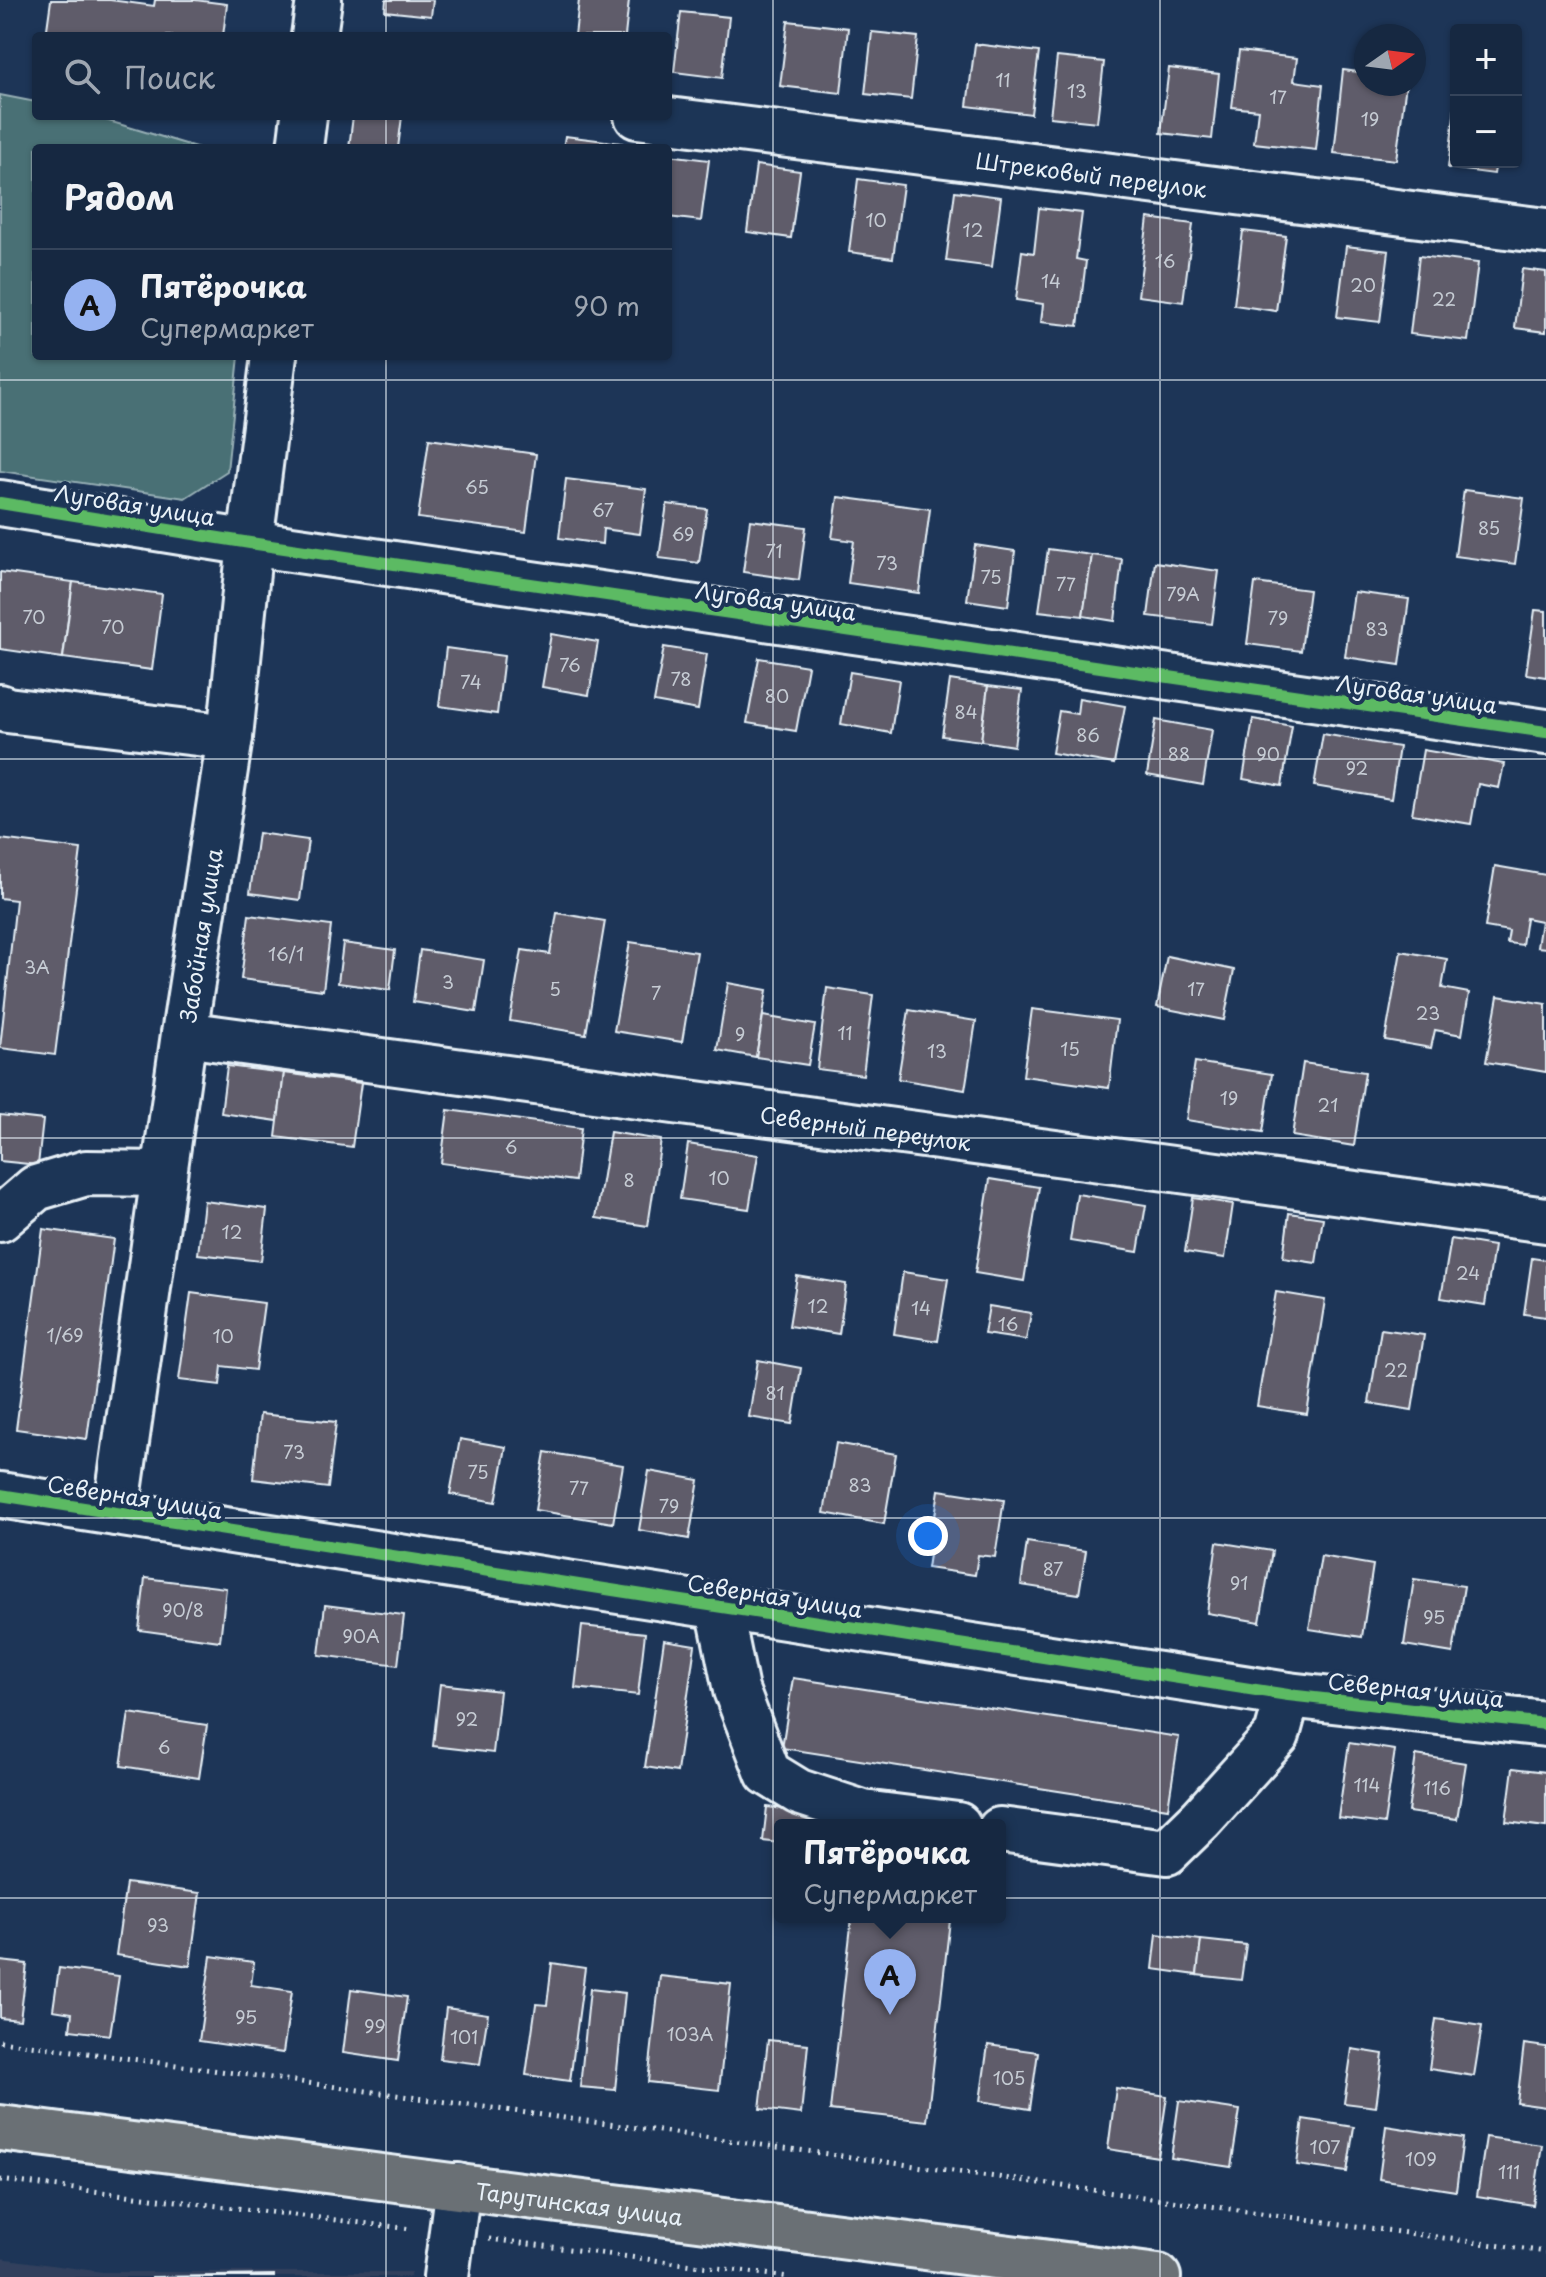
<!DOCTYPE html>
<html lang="ru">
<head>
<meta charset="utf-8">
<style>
  :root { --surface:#162841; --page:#23344c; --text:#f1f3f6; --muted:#9ea6b1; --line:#35445a; --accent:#95b2f1 }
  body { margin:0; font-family:"Playpen Sans",sans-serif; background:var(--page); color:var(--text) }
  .controls { position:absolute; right:24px; top:24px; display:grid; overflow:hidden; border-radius:8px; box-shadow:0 2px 6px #0004 }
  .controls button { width:72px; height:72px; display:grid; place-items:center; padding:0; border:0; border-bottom:2px solid var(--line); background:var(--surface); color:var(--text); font:40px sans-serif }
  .compass { position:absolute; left:1354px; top:24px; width:72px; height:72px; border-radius:50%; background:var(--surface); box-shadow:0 2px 6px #0004; rotate:76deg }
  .you { position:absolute; left:928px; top:1536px; width:28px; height:28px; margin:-20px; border:6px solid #fff; border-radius:50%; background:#1a73e8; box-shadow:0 0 0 12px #1a73e833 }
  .badge { display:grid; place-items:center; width:52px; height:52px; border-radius:50%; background:var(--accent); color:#111; font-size:26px; font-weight:700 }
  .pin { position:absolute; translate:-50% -66px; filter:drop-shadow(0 2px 4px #0008) }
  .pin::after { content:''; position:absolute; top:42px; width:28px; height:24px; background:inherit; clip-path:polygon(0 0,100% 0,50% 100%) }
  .popup { position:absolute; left:774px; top:1819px; width:232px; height:104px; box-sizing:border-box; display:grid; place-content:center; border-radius:8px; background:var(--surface); filter:drop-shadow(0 2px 6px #0005); font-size:26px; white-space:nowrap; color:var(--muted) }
  .popup b { font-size:30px; color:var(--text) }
  .popup::after { content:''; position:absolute; left:50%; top:100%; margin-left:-16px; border:16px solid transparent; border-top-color:var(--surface) }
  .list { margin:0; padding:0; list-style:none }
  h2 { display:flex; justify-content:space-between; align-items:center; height:104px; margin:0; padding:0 32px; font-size:34px }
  h2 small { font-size:26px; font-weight:400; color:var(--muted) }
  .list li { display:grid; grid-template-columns:52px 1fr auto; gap:24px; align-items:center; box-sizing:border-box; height:112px; padding:0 32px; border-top:2px solid var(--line) }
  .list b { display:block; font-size:30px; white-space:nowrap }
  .list p { margin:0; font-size:26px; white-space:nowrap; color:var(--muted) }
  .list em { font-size:26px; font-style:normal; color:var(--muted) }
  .icon { flex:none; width:44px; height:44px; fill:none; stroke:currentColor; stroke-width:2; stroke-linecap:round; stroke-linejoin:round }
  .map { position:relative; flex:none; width:1546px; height:2277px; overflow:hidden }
  .search { position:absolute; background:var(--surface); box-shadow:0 2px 6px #0004; left:32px; top:32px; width:640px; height:88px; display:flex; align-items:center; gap:20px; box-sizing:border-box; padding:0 28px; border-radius:8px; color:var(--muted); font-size:30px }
  .panel { position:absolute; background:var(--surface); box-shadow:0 2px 6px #0004; left:32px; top:144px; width:640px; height:216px; border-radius:8px }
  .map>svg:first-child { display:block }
</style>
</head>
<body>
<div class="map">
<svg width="1546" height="2277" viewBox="0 0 1546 2277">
  <rect width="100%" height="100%" fill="#1d3557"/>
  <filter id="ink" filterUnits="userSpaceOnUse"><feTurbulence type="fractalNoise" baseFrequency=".0125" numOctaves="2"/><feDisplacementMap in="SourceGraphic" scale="16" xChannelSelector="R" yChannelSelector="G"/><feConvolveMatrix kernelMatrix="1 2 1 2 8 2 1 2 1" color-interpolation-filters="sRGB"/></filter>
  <g filter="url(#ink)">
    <!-- built -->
    <polygon fill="#30415d" points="0,2258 103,2272 411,2272 410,2277 0,2277"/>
    <!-- green -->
    <polygon fill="#487075" stroke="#98b0b6" stroke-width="2" points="0,95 36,102 36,116 92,116 199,148 36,148 36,356 239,356 227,471 185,498 0,471"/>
    <!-- building -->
    <g fill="#5e5c6a" stroke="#e8f1f8" stroke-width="2">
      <polygon points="51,0 110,0 154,6 155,0 195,0 227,4 223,36 46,36"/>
      <polygon points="386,0 433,0 431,16 385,11"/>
      <polygon points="579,0 629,0 625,36 575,36"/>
      <polygon points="681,12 729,17 722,78 674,72"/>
      <polygon points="788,21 848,28 841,93 780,86"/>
      <polygon points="872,32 918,37 911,99 865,94"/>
      <polygon points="975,44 1039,52 1031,114 967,106"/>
      <polygon points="1239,51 1297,58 1294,81 1323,85 1316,150 1254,143 1258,110 1232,107"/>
      <polygon points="1057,57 1104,62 1097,122 1050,117"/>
      <polygon points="1169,68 1219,74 1212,139 1161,133"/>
      <polygon points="1343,70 1366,73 1366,84 1406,84 1396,160 1334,153"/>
      <polygon points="1456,98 1456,162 1496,162 1494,174 1448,168"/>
      <polygon points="353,116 402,116 398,148 349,148"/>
      <polygon points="565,136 622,143 621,148 563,148"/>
      <polygon points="668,155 709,160 701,221 668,217"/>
      <polygon points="756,165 800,171 791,238 747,232"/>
      <polygon points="858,179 903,185 893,258 849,252"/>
      <polygon points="955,191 1001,197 992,267 946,261"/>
      <polygon points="1039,208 1082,213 1076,259 1086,261 1078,326 1041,322 1043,304 1016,300 1022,251 1034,253"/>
      <polygon points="1148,218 1193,224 1183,302 1138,296"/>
      <polygon points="1243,231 1286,236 1276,311 1234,305"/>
      <polygon points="1346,246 1389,251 1380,322 1337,317"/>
      <polygon points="1419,256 1478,263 1468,341 1410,334"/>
      <polygon points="1522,269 1546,272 1546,332 1515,328"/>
      <polygon points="429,439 536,454 526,532 418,518"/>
      <polygon points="566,479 646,489 640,534 603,529 602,544 559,538"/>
      <polygon points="1464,490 1524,498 1515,564 1455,556"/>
      <polygon points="838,497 930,509 919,593 848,583 854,541 832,538"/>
      <polygon points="667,504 707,509 699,563 659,558"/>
      <polygon points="750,520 806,527 799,580 743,572"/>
      <polygon points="975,545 1015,551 1008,606 967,600"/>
      <polygon points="1048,549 1092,555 1083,616 1039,611"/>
      <polygon points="1092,555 1122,559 1115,621 1083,616"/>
      <polygon points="1155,562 1219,571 1212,624 1148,616"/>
      <polygon points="0,572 73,582 63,658 0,649"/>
      <polygon points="73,582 162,594 152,670 63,658"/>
      <polygon points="1255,583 1309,590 1301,651 1247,644"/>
      <polygon points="1354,592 1409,599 1400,665 1345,657"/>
      <polygon points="1535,610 1546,611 1546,677 1526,674"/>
      <polygon points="551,634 598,642 589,695 542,687"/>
      <polygon points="664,647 707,654 698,710 654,702"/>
      <polygon points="446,648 504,656 497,714 439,706"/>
      <polygon points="759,658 808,666 796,731 747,723"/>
      <polygon points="850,672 899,680 891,733 841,724"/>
      <polygon points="950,680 988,686 981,741 942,736"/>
      <polygon points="988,686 1022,690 1014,746 981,741"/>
      <polygon points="1079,698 1125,706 1114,764 1052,753 1059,711 1077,714"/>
      <polygon points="1253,719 1292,726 1282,786 1243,779"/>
      <polygon points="1156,720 1212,730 1203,785 1147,775"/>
      <polygon points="1323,734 1399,747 1391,799 1314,786"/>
      <polygon points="1423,750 1504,764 1499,788 1478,784 1471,824 1412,814"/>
      <polygon points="258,833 308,840 300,900 250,893"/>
      <polygon points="0,839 81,849 55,1055 0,1048 16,900 0,898"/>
      <polygon points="1495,866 1546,875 1546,948 1537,947 1541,921 1526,918 1522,945 1507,943 1509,931 1485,927"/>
      <polygon points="557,913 605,921 586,1034 510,1021 522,950 550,954"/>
      <polygon points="249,915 331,926 323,990 241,979"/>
      <polygon points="630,942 697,952 682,1042 614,1031"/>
      <polygon points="343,943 395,950 390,990 338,983"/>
      <polygon points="420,950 484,960 476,1012 413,1002"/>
      <polygon points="1401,951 1447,959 1442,988 1469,993 1462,1035 1435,1030 1431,1048 1385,1040"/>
      <polygon points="1167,956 1234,970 1224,1020 1157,1007"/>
      <polygon points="728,983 767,990 756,1057 717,1050"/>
      <polygon points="827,988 873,995 863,1075 817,1069"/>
      <polygon points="1498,996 1546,1004 1546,1072 1486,1062"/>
      <polygon points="1032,1009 1117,1020 1109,1088 1023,1076"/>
      <polygon points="909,1010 976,1021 965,1090 898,1079"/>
      <polygon points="763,1016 815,1025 808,1065 756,1057"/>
      <polygon points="1195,1062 1272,1074 1263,1132 1186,1120"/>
      <polygon points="1303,1063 1365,1072 1354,1146 1292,1136"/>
      <polygon points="227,1066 284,1073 278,1121 221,1113"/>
      <polygon points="284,1073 361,1083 352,1147 276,1137"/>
      <polygon points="448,1110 581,1128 575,1181 441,1163"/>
      <polygon points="0,1115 43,1120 38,1165 0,1161"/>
      <polygon points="610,1132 661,1140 648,1226 596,1218"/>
      <polygon points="688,1144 758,1155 749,1209 680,1199"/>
      <polygon points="990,1179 1039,1187 1024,1281 975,1273"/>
      <polygon points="1077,1194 1146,1205 1138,1252 1070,1241"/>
      <polygon points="1193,1198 1233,1204 1225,1258 1185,1252"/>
      <polygon points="204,1201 267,1209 261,1261 198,1254"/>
      <polygon points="1289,1213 1323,1218 1316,1263 1283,1258"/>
      <polygon points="43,1229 114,1239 87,1439 16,1429"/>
      <polygon points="1451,1239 1494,1246 1485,1305 1441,1298"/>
      <polygon points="1532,1258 1546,1260 1546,1317 1524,1314"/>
      <polygon points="903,1272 948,1279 938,1341 894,1334"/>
      <polygon points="797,1276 846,1284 839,1334 789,1326"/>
      <polygon points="1276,1292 1325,1300 1307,1414 1257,1406"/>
      <polygon points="191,1293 264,1303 255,1370 222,1366 220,1385 179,1380"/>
      <polygon points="989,1306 1031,1313 1026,1340 984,1334"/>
      <polygon points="1381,1329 1424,1335 1412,1410 1369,1403"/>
      <polygon points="758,1360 801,1368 792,1424 749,1417"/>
      <polygon points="260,1414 336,1422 328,1488 253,1479"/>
      <polygon points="460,1439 506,1447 496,1502 450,1494"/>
      <polygon points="836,1443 896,1454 884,1524 824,1513"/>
      <polygon points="545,1452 623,1465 613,1523 535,1510"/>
      <polygon points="649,1471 699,1480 689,1539 639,1530"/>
      <polygon points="939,1490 1004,1500 995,1557 978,1555 975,1575 927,1568"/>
      <polygon points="1027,1542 1086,1551 1079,1594 1021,1585"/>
      <polygon points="1217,1542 1272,1551 1260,1622 1207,1613"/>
      <polygon points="1321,1556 1373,1565 1362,1637 1309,1629"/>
      <polygon points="145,1578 226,1588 220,1641 139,1630"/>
      <polygon points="1414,1579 1464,1586 1453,1653 1404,1645"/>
      <polygon points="325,1605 404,1615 398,1665 319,1655"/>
      <polygon points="582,1626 645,1633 638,1695 575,1688"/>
      <polygon points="664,1640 695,1645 677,1772 645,1767"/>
      <polygon points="793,1678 1179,1737 1168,1808 782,1748"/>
      <polygon points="440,1684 500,1691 493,1753 433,1746"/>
      <polygon points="129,1713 207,1725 199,1778 121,1766"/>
      <polygon points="1349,1743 1395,1750 1384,1824 1338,1818"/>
      <polygon points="1416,1755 1466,1763 1457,1819 1408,1812"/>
      <polygon points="1513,1768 1546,1772 1546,1827 1506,1822"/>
      <polygon points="767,1807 811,1812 810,1825 780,1825 780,1843 763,1841"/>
      <polygon points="126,1883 200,1893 190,1966 116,1955"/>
      <polygon points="852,1917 928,1917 950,1920 927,2121 830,2110"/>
      <polygon points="1157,1934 1201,1940 1197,1975 1153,1969"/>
      <polygon points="1201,1940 1246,1945 1241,1980 1197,1975"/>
      <polygon points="211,1956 254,1962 251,1985 292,1991 283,2053 199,2041"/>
      <polygon points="0,1961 27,1964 20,2020 0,2018"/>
      <polygon points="552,1963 585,1968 570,2081 526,2075 536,2004 547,2005"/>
      <polygon points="59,1968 119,1976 110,2035 70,2030 72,2013 53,2010"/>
      <polygon points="660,1976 731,1984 719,2090 648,2082"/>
      <polygon points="351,1989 407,1997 398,2061 343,2053"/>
      <polygon points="590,1989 625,1993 615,2090 580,2087"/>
      <polygon points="446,2008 488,2014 480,2064 440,2059"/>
      <polygon points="1436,2019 1482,2026 1474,2076 1429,2069"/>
      <polygon points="768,2040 808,2044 801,2114 760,2109"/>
      <polygon points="1524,2044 1546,2047 1546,2107 1517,2103"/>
      <polygon points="988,2045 1038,2052 1030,2109 980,2101"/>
      <polygon points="1352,2049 1383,2054 1376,2107 1344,2103"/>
      <polygon points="1116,2088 1167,2096 1158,2157 1108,2149"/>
      <polygon points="1179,2101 1240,2110 1231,2167 1171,2158"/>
      <polygon points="1303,2119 1354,2127 1347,2172 1297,2165"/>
      <polygon points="1386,2126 1463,2138 1456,2191 1379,2179"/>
      <polygon points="1486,2137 1542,2145 1533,2205 1477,2196"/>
      <polygon points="274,2275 274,2277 151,2277"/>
    </g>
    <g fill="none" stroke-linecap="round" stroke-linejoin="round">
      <defs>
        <g id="minor">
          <polyline points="314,36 319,0"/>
          <path id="s1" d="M637 116 1546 231"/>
          <polyline points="300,148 304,116"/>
          <polyline points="0,503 250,543 1546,732"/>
          <polyline points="0,707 7,710 230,737"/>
          <path id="s2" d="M184 1034 1546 1220"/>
          <polyline points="0,1219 36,1188 86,1173 164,1174"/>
          <polyline points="0,1495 1288,1695 1546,1724"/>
          <path id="s3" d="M116 1513 184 1034 230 737 250 543 274 356"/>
          <polyline points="719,1607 736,1690 768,1773 799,1792 863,1813 958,1825"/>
          <polyline points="1000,1830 1167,1852 1201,1819 1277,1735 1288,1695"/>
          <polyline points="446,2277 458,2186"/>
        </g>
        <g id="major">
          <path id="s4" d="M0 2128 1158 2277"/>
        </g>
      </defs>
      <!-- minor casing -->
      <use href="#minor" stroke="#e8f1f8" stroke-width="50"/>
      <!-- major casing -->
      <use href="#major" stroke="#e8f1f8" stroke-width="50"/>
      <!-- path -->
      <g stroke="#e8f1f8" stroke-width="5" stroke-dasharray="2 6" stroke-linecap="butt">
        <polyline points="0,2041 1546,2252"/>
        <polyline points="0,2180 412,2229"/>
        <polyline points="489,2239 788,2277"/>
      </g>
      <!-- minor -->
      <use href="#minor" stroke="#1d3557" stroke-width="44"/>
      <!-- major -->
      <use href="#major" stroke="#6a7074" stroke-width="44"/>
      <defs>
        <g id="cycleway">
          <polyline points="0,503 250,543 1546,732"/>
          <polyline points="0,1495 1288,1695 1546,1724"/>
        </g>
      </defs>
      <!-- cycleway casing -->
      <use href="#cycleway" stroke="#1d3557" stroke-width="17"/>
      <!-- cycleway -->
      <use href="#cycleway" stroke="#5cba63" stroke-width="12"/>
    </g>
  </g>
  <!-- grid -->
  <path fill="none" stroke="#e8f1f8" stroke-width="2" stroke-opacity="0.55" d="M386 0V36M773 0V2277M1160 0V2277M386 116V148M386 356V2277M0 380H1546M0 759H1546M0 1138H1546M0 1518H1546M0 1898H1546"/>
  <g text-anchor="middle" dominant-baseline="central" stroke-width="8" stroke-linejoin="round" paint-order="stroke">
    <!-- number labels -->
    <g font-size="18" fill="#c6ccd4">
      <text x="1003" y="79">11</text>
      <text x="1077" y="90">13</text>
      <text x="1278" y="96">17</text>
      <text x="1370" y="118">19</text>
      <text x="876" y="219">10</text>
      <text x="973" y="229">12</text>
      <text x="1165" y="260">16</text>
      <text x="1051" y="280">14</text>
      <text x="1363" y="284">20</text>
      <text x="1444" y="298">22</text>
      <text x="477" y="486">65</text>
      <text x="603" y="509">67</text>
      <text x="1489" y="527">85</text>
      <text x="683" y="533">69</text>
      <text x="774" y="550">71</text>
      <text x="887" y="562">73</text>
      <text x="991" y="576">75</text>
      <text x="1066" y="583">77</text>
      <text x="1183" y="593">79А</text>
      <text x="34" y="616">70</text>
      <text x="1278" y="617">79</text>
      <text x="113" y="626">70</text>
      <text x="1377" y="628">83</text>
      <text x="570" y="664">76</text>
      <text x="681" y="678">78</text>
      <text x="471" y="681">74</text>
      <text x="777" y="695">80</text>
      <text x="966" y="711">84</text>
      <text x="1088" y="734">86</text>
      <text x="1179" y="753">88</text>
      <text x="1268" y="753">90</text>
      <text x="1357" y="767">92</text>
      <text x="286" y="953">16/1</text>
      <text x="37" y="966">3А</text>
      <text x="448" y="981">3</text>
      <text x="555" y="988">5</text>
      <text x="1196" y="988">17</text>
      <text x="656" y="992">7</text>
      <text x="1428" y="1012">23</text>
      <text x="845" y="1032">11</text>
      <text x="740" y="1033">9</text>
      <text x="1070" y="1048">15</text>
      <text x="937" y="1050">13</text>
      <text x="1229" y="1097">19</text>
      <text x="1328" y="1104">21</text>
      <text x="511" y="1146">6</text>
      <text x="719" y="1177">10</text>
      <text x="629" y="1179">8</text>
      <text x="232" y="1231">12</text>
      <text x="1468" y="1272">24</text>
      <text x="818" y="1305">12</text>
      <text x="921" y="1307">14</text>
      <text x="1008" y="1323">16</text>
      <text x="65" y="1334">1/69</text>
      <text x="223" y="1335">10</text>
      <text x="1396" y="1369">22</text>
      <text x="775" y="1392">81</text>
      <text x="294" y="1451">73</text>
      <text x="478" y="1471">75</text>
      <text x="860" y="1484">83</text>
      <text x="579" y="1487">77</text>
      <text x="669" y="1505">79</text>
      <text x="1053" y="1568">87</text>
      <text x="1239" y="1582">91</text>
      <text x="183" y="1609">90/8</text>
      <text x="1434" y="1616">95</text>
      <text x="361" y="1635">90А</text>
      <text x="467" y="1718">92</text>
      <text x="164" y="1746">6</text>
      <text x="1367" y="1784">114</text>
      <text x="1437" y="1787">116</text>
      <text x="158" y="1924">93</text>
      <text x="246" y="2016">95</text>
      <text x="375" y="2025">99</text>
      <text x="690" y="2033">103А</text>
      <text x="464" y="2036">101</text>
      <text x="1009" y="2077">105</text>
      <text x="1325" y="2146">107</text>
      <text x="1421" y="2158">109</text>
      <text x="1509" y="2171">111</text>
    </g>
    <!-- street labels -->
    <g font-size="22" fill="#e8f1f8" stroke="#1d3557">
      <text stroke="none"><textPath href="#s1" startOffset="458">Штрековый переулок</textPath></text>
      <text transform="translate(135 504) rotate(9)">Луговая улица</text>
      <text transform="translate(776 600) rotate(8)">Луговая улица</text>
      <text transform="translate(1417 693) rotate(8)">Луговая улица</text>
      <text stroke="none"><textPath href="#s3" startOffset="584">Забойная улица</textPath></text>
      <text stroke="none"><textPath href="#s2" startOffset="688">Северный переулок</textPath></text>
      <text transform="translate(135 1496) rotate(9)">Северная улица</text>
      <text transform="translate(775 1595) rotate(9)">Северная улица</text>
      <text transform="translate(1416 1689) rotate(6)">Северная улица</text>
      <text stroke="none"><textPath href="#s4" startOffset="584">Тарутинская улица</textPath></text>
    </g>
  </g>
</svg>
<div class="controls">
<button>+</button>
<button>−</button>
</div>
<svg class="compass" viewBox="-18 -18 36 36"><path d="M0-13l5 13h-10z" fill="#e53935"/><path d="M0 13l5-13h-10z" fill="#9ea6b1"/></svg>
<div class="you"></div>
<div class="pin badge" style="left:890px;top:2015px">A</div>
<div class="popup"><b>Пятёрочка</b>Супермаркет</div>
<div class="search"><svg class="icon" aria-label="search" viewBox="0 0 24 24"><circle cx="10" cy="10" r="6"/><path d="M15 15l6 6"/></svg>Поиск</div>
<section class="panel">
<h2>Рядом<small></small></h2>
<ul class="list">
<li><span class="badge">A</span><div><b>Пятёрочка</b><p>Супермаркет</p></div><em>90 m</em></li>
</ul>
</section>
</div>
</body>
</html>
